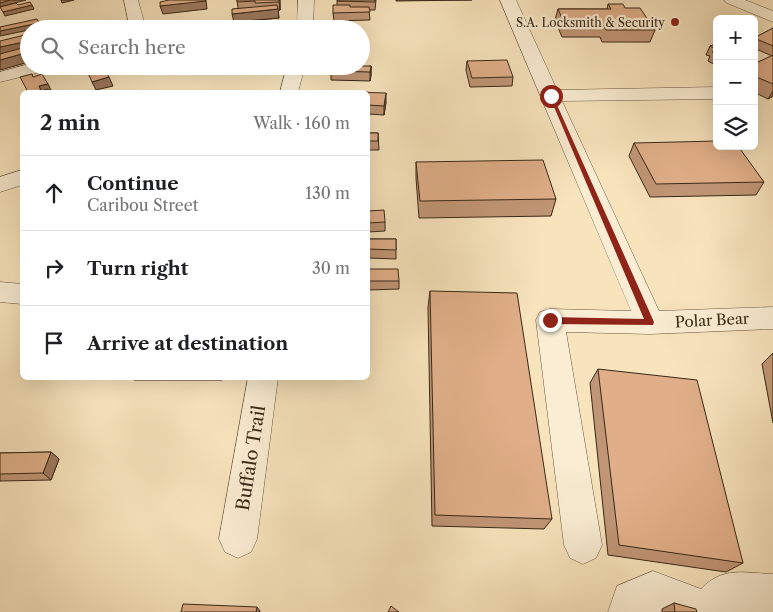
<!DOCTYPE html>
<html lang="en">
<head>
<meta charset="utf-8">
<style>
  :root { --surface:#fff; --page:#f6f6f6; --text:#202124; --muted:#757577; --line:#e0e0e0 }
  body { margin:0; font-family:"Libre Caslon Text",serif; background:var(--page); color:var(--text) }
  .controls { position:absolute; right:15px; top:15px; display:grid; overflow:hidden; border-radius:8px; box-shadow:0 5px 20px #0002 }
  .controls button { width:45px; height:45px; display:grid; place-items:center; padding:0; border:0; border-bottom:1px solid var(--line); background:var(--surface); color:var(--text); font:25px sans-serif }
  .stop { position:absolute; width:15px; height:15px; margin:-11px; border:4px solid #8f2418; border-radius:50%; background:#fff }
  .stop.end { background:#8f2418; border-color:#fff; box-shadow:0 1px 5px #0008 }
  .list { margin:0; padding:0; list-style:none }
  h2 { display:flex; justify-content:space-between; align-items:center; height:65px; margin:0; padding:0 20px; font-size:21px }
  h2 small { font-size:16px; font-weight:400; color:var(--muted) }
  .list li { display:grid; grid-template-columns:32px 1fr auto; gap:15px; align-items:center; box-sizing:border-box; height:75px; padding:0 20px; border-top:1px solid var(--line) }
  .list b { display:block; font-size:19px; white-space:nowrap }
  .list p { margin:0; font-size:16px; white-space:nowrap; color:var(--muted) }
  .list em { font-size:16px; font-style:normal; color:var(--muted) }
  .icon { flex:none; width:28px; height:28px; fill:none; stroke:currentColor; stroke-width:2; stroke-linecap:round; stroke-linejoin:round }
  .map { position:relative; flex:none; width:773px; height:612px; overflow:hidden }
  .search { position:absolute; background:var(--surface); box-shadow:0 5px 20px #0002; left:20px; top:20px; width:350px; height:55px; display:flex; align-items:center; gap:12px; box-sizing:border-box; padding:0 18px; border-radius:28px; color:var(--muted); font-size:19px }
  .panel { position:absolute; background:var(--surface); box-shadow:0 5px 20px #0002; left:20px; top:90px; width:350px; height:290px; border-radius:8px }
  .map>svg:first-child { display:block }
</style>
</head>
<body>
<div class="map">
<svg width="773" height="612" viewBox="0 0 773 612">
  <rect width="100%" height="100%" fill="#f7e3bc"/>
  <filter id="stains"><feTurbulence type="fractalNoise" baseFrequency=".004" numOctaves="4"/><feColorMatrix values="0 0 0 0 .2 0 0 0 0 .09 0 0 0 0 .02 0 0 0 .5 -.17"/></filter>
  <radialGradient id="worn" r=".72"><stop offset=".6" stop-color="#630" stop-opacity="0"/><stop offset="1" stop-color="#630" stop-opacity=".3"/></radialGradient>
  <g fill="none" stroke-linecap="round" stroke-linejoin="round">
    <defs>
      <g id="minor">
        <polygon points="124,0 138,0 146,29 130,29"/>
        <polygon points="298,0 314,0 313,29 271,29 273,26 297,22"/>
        <polygon points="500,0 516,0 557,90 717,87 717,99 562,101 659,311 773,307 773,329 650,334 566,332 602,545 596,558 583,564 570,558 564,545 536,320 540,312 550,309 631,311"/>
        <polygon points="724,0 745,0 773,11 773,22 727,3"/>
        <polygon points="29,64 29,66 52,66 49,70 0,82 0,72"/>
        <polygon points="287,66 305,66 298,92 280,92"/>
        <polygon points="22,170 22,185 0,192 0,177"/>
        <polygon points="0,282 22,284 22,304 0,302"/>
        <polygon points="248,378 278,378 257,539 251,552 238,558 225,552 219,539"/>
        <path d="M653 571 701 589C723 566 743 573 773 574V612H608L617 586Z"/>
      </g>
    </defs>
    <!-- minor casing -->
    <use href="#minor" stroke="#685840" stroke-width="1"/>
    <!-- minor -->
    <use href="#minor" fill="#faedd3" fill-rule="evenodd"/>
  </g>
  <!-- wall -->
  <g fill="#c19676" stroke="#382916">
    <polygon points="237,0 280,0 280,10 278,11 279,18 234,22 238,8"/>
    <polygon points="376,0 375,10 369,10 370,20 334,21 333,13 337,5 337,1"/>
    <polygon points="396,0 472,0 396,1"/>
    <polygon points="608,4 625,8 655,30 650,42 602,42 600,37 562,37 555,20 558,9 607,9"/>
    <polygon points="773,28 773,96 768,99 754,92 754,64 772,56 754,48 754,39"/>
    <polygon points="717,44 717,66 708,61 710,56 706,55 710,46"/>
    <polygon points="467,61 513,77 512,86 470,87 466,70"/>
    <polygon points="371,66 371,75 370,81 331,80 331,71"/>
    <polygon points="368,92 386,102 384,115 368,114"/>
    <polygon points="368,133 378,133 379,150 368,150"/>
    <polygon points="634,143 764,182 756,195 650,197 629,156"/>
    <polygon points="416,162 556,199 551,216 419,218 416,178"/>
    <polygon points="368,211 385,222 385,231 368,232"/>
    <polygon points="368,239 396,239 396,259 368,258"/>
    <polygon points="368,269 399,281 399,289 368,290"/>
    <polygon points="430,291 552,519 544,529 432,526 428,307"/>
    <polygon points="773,353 773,423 762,364"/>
    <polygon points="598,369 743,563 726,572 608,555 590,383"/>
    <polygon points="133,378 223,378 222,380 134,380"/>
    <polygon points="51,452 59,459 51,480 0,481 0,453"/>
    <polygon points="674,603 697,612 662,612 662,609"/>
  </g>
  <!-- shaded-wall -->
  <g fill="#9d7a60" stroke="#382916">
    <polygon points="10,0 26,0 0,7 0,3"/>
    <polygon points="61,0 74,0 62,3"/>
    <polygon points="206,0 207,9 163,14 160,6"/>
    <polygon points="279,0 280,0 280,10"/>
    <polygon points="32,5 34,9 5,16 3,12"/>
    <polygon points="278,9 279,18 234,22 232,14"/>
    <polygon points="39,23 41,27 29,29 29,30 0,36 0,31"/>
    <polygon points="213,25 213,29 184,29"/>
    <polygon points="110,26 111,29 95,29"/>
    <polygon points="29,41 29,50 0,57 0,47"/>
    <polygon points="29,52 29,62 0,70 0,60"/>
    <polygon points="196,66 200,66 201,70 193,72 191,67"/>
    <polygon points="216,66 227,66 227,68 217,69"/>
    <polygon points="371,66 371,75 370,81 370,72"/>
    <polygon points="109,77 113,86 96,90 92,82"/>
    <polygon points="48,84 52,92 42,92 39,86"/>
    <polygon points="773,91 773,96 768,99"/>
    <polygon points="386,93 386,102 384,115 384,106"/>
    <polygon points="51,452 59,459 51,480 43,473"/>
    <polygon points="257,607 260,611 260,612 256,612"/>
  </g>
  <!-- building -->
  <g fill="#e0af89" stroke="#382916">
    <polygon points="0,0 10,0 0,3"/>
    <polygon points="169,0 205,0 206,1 160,6 160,2"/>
    <polygon points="237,0 279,0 279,2 255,3 255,1 237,2"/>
    <polygon points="337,0 375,0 375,2 337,1"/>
    <polygon points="30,2 32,5 3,12 0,7 16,3 18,5"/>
    <polygon points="608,4 623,4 625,8 640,8 655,30 606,30 603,25 565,25 558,9 611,9"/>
    <polygon points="277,5 278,9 232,14 232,9"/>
    <polygon points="333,5 350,5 350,7 369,7 370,12 333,13"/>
    <polygon points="37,19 39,23 0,31 0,27"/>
    <polygon points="212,21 213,25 184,29 171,29 171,26"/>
    <polygon points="108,22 110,26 95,29 75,29"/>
    <polygon points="773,28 773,46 754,38"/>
    <polygon points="29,34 29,41 0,47 0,41"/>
    <polygon points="717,44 717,50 710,46"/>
    <polygon points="29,46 29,52 0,60 0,54"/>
    <polygon points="717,51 717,55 712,52"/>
    <polygon points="773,55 773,84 754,76 754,64"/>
    <polygon points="507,60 513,77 472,78 467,61"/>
    <polygon points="85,66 103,66 109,77 92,82"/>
    <polygon points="332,66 371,66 370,72 331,71"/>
    <polygon points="32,74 33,77 42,74 48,84 39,86 41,91 48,89 50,92 28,92 20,77"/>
    <polygon points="352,92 386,93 384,106 368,105 368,92"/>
    <rect x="368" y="133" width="10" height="8"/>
    <polygon points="717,141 717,146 738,146 764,182 656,184 634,143"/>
    <polygon points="543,160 556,199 420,201 416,162"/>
    <polygon points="384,210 385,222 368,223 368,211"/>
    <polygon points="368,239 396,239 396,250 368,249"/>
    <polygon points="368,269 398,269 399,281 368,281"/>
    <polygon points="430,291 517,293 552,519 435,515"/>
    <polygon points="598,369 697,380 743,563 619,545"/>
    <polygon points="51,452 43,473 0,474 0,453"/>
    <polygon points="674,603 696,609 697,612 675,612"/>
    <polygon points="183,604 257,607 256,612 181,612"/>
    <polygon points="391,606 399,612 388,612"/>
  </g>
  <!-- route -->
  <polygon fill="#8f2418" points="549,95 553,96 654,322 653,325 550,324 546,320 550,317 644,319"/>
  <!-- markers -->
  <circle fill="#8f2418" stroke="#faedd3" stroke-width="2" cx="675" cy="22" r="5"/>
  <g text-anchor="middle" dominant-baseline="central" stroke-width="4.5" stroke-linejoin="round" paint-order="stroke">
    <!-- far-poi labels -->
    <g font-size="12" fill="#382916" stroke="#faedd3" text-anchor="end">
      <text x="665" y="22">S.A. Locksmith &amp; Security</text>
    </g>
    <!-- street labels -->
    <g font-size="15" fill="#382916" stroke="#faedd3">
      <text transform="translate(712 320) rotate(-3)">Polar Bear</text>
    </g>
    <!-- near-street labels -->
    <g font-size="18" fill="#382916" stroke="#faedd3">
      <text transform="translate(251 458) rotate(-81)">Buffalo Trail</text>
    </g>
  </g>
  <rect width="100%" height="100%" filter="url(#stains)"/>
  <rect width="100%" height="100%" fill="url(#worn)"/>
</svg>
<div class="controls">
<button>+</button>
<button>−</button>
<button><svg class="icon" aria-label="layers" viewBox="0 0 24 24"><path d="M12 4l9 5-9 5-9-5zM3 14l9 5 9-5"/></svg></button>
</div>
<div class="stop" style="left:551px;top:96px"></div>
<div class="stop end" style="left:550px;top:320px"></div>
<div class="search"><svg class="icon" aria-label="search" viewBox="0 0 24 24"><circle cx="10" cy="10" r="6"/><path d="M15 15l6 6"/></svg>Search here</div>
<section class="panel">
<h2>2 min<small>Walk · 160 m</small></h2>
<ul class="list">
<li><svg class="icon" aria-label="ahead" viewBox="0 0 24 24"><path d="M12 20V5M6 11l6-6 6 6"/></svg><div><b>Continue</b><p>Caribou Street</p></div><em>130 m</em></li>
<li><svg class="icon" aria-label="right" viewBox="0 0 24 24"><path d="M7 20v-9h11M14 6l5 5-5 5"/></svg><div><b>Turn right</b></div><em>30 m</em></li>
<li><svg class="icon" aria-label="arrive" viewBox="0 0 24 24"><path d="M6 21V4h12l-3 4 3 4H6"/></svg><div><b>Arrive at destination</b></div></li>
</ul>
</section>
</div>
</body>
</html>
